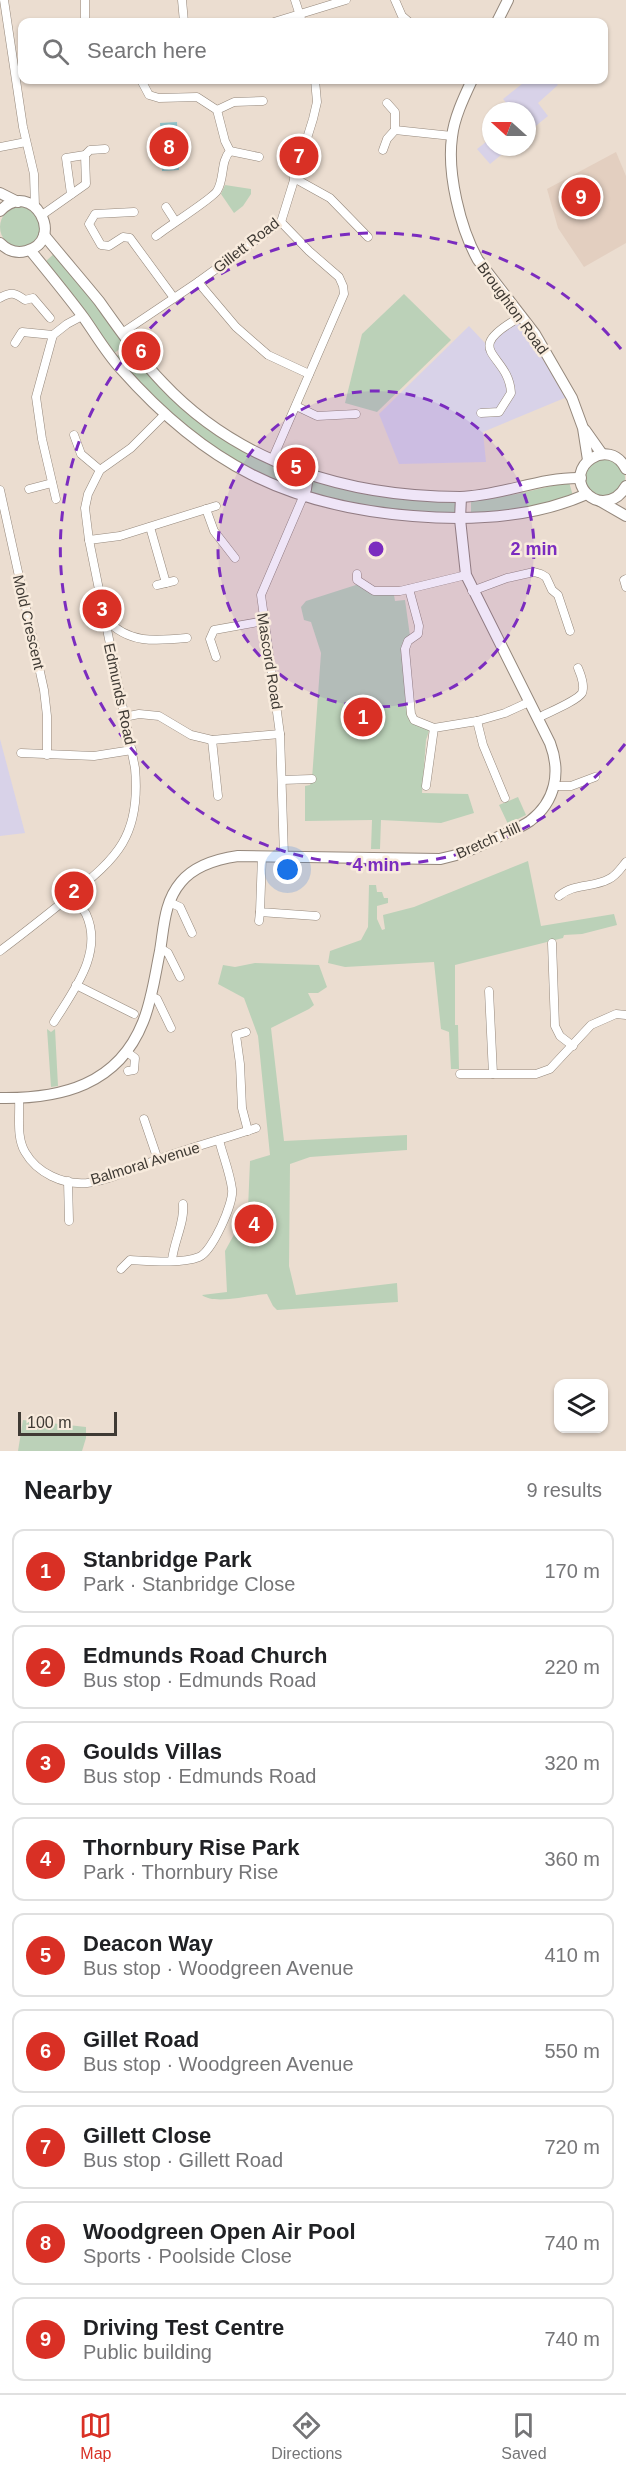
<!DOCTYPE html>
<html lang="en">
<head>
<meta charset="utf-8">
<style>
  :root { --surface:#fff; --page:#f2f2f2; --text:#202124; --muted:#757577; --line:#e0e0e0; --accent:#d93025 }
  body { margin:0; font-family:Arial,sans-serif; background:var(--page); color:var(--text) }
  .controls { position:absolute; right:18px; bottom:18px; display:grid; overflow:hidden; border-radius:12px; box-shadow:0 2px 4px #0004 }
  .controls button { width:54px; height:54px; display:grid; place-items:center; padding:0; border:0; border-bottom:2px solid var(--line); background:var(--surface); color:var(--text); font:30px sans-serif }
  .compass { position:absolute; left:482px; top:102px; width:54px; height:54px; border-radius:50%; background:var(--surface); box-shadow:0 2px 4px #0004; rotate:291deg }
  .scale { position:absolute; left:18px; bottom:15px; width:99px; box-sizing:border-box; padding-left:6px; border:3px solid #3f3a34; border-top:0; font-size:16px; line-height:21px; white-space:nowrap; color:#3f3a34; -webkit-text-stroke:4px #f8ebdd; paint-order:stroke }
  .you { position:absolute; left:288px; top:870px; width:21px; height:21px; margin:-15px; border:4px solid #fff; border-radius:50%; background:#1a73e8; box-shadow:0 0 0 9px #1a73e833 }
  .badge { display:grid; place-items:center; width:39px; height:39px; border-radius:50%; background:var(--accent); color:#fff; font-size:20px; font-weight:700 }
  .pin { position:absolute; translate:-50% -50%; border:3px solid #fff; box-shadow:0 2px 6px #0006 }
  .list { margin:0; padding:0; list-style:none }
  h2 { display:flex; justify-content:space-between; align-items:center; height:78px; margin:0; padding:0 24px; font-size:26px }
  h2 small { font-size:20px; font-weight:400; color:var(--muted) }
  .list li { display:grid; grid-template-columns:39px 1fr auto; gap:18px; align-items:center; box-sizing:border-box; height:84px; margin:0 12px 12px; padding:0 12px; border:2px solid var(--line); border-radius:12px }
  .list b { display:block; font-size:22px; white-space:nowrap }
  .list p { margin:0; font-size:20px; white-space:nowrap; color:var(--muted) }
  .list em { font-size:20px; font-style:normal; color:var(--muted) }
  .icon { flex:none; width:33px; height:33px; fill:none; stroke:currentColor; stroke-width:2; stroke-linecap:round; stroke-linejoin:round }
  .map { position:relative; flex:none; width:626px; height:1451px; overflow:hidden }
  .search { position:absolute; background:var(--surface); box-shadow:0 2px 4px #0004; left:18px; right:18px; top:18px; height:66px; display:flex; align-items:center; gap:15px; box-sizing:border-box; padding:0 21px; border-radius:12px; color:var(--muted); font-size:22px }
  .sheet { height:942px; background:var(--surface) }
  nav { display:flex; justify-content:space-around; align-items:center; box-sizing:border-box; height:84px; border-top:2px solid var(--line); background:var(--surface); font-size:16px; color:var(--muted) }
  nav a { display:grid; justify-items:center; gap:3px }
  nav .on { color:var(--accent) }
  .map>svg:first-child { display:block }
</style>
</head>
<body>
<div class="map">
<svg width="626" height="1451" viewBox="0 0 626 1451">
  <rect width="100%" height="100%" fill="#ebddd0"/>
  <!-- commercial -->
  <polygon fill="#e3cfc0" points="616,152 626,176 626,243 584,267 558,228 547,189"/>
  <!-- education -->
  <g fill="#d8d2e8">
    <polygon points="527,80 553,80 558,85 538,103 548,116 527,133 527,111 513,111 503,99"/>
    <polygon points="491,138 491,147 511,147 490,164 477,149"/>
    <polygon points="514,320 520,323 567,397 483,432 486,462 399,464 379,414 469,326 485,343"/>
    <polygon points="0,739 25,833 0,836"/>
  </g>
  <!-- green -->
  <g fill="#bbd1b8">
    <polygon points="225,185 251,189 251,194 243,206 234,213 221,194"/>
    <circle cx="20" cy="227" r="20"/>
    <polygon points="56,252 90,295 125,345 113,354 45,262"/>
    <polygon points="404,294 451,340 377,412 345,403 362,334"/>
    <polygon points="127,348 163,388 291,473 284,487 231,460 164,411 116,357"/>
    <circle cx="605" cy="478" r="20"/>
    <polygon points="311,481 358,491 458,499 457,515 410,514 307,496"/>
    <polygon points="569,482 573,496 570,498 514,510 471,515 471,500 517,494"/>
    <path d="M359 584C374 595 377 594 394 595L395 601 405 600 410 636 406 640 408 715 429 731 426 740 422 793 468 794 474 813 441 823 381 820 380 849H371L372 820 305 821V786L310 785 312 779 321 653 311 622 304 620 301 607 306 601Z"/>
    <polygon points="518,797 526,815 508,824 499,805"/>
    <polygon points="528,861 541,926 614,914 617,925 582,934 564,935 563,938 455,965 455,1025 458,1025 459,1069 451,1069 449,1032 441,1029 434,962 345,967 328,963 330,951 361,940 368,927 369,885 376,885 377,892 382,892 384,898 388,898 388,903 377,906 377,919 382,930 385,929 383,915 414,907"/>
    <path d="M255 963 319 965 327 987 318 993H308L314 1005 309 1009 271 1028 284 1141 407 1135V1150L310 1157 290 1164 289 1266 296 1295 397 1283 398 1302 277 1310 273 1306 267 1294C251 1295 214 1305 202 1295L227 1292 225 1251 248 1209 250 1161 270 1155 258 1036 244 998 218 984 223 965 235 967Z"/>
    <polygon points="47,1029 51,1032 55,1029 58,1086 51,1087"/>
    <polygon points="23,1420 86,1427 86,1438 82,1451 18,1451"/>
  </g>
  <!-- water -->
  <polygon fill="#93c9d0" points="177,122 179,170 162,171 160,123"/>
  <g fill="none" stroke-linecap="round" stroke-linejoin="round">
    <defs>
      <g id="street">
        <polyline points="4,0 23,127 34,174 35,207"/>
        <polyline points="85,0 85,22"/>
        <polyline points="182,0 184,22"/>
        <polyline points="295,0 302,22"/>
        <polyline points="395,0 402,16 409,22"/>
        <polyline points="274,22 346,0"/>
        <path d="M141 80 149 95 159 98 197 97 217 110 225 141 230 151C220 162 225 178 217 191 212 199 167 227 156 236"/>
        <polyline points="387,103 395,112 395,130"/>
        <polyline points="217,110 234,102 263,101"/>
        <polyline points="0,147 26,142"/>
        <polyline points="383,150 387,139 395,130 452,136"/>
        <polyline points="230,151 259,157"/>
        <polyline points="294,178 330,198 368,237"/>
        <polyline points="71,194 66,158 85,155"/>
        <polyline points="166,207 175,221"/>
        <polyline points="134,212 95,214 89,224 101,245 109,246 123,237 130,238 174,298"/>
        <polyline points="42,215 86,184 85,155 90,150 105,149"/>
        <polyline points="198,282 236,327 268,355 309,374"/>
        <path d="M0 298C11 291 15 293 25 300L33 298 50 318"/>
        <polyline points="122,333 198,282 281,222 313,119 317,102 315,80"/>
        <polyline points="15,343 22,332 53,335"/>
        <polyline points="296,406 317,416 356,414"/>
        <path d="M481 413 499 412 511 393C509 352 457 352 522 316"/>
        <polyline points="74,435 81,454 100,470"/>
        <polyline points="272,460 344,294 343,286 339,277 309,251 281,222"/>
        <polyline points="29,489 52,483"/>
        <polyline points="0,490 44,690 47,716 47,755"/>
        <polyline points="56,499 42,439 36,397 53,335 67,324 82,316"/>
        <polyline points="206,509 214,531 235,558"/>
        <polyline points="150,527 166,583"/>
        <polyline points="89,540 120,536 216,506"/>
        <polyline points="357,574 357,580 374,591 400,591 466,575"/>
        <polyline points="626,579 624,580 626,587"/>
        <polyline points="157,585 174,581"/>
        <polyline points="409,589 419,626 418,634 408,641 405,649 411,714 414,720 434,728"/>
        <polyline points="472,591 507,578 534,572 541,574 546,577 552,590 558,595 570,631"/>
        <path d="M106 619C128 644 156 641 187 638"/>
        <polyline points="216,657 210,639 214,630 264,621"/>
        <polyline points="124,717 139,714 159,716 191,735 212,740 280,734"/>
        <path d="M538 718C547 713 577 701 582 693 585 686 581 675 578 668"/>
        <polyline points="477,721 483,745 505,798"/>
        <polyline points="212,740 218,796"/>
        <polyline points="21,753 94,756 132,750"/>
        <polyline points="282,780 312,779"/>
        <polyline points="426,786 434,728 477,721 505,713 529,702"/>
        <polyline points="555,786 571,786 595,777"/>
        <polyline points="262,856 260,912 316,916"/>
        <polyline points="284,856 280,734 261,595 303,497"/>
        <path d="M559 896C574 883 593 888 609 879 616 876 621 868 626 862"/>
        <polyline points="169,902 180,907 192,933"/>
        <polyline points="259,921 260,912"/>
        <polyline points="552,943 555,1026 560,1036 573,1046"/>
        <polyline points="160,948 168,953 180,977"/>
        <path d="M0 951C20 936 39 921 59 905 110 862 142 844 135 768L89 540 85 508 88 494 100 470 131 448 165 414"/>
        <polyline points="76,985 134,1014"/>
        <polyline points="489,991 493,1074"/>
        <polyline points="150,996 157,999 171,1028"/>
        <path d="M54 1022C73 991 104 953 86 914 82 908 77 901 73 895"/>
        <polyline points="246,1032 236,1035 240,1064 242,1108 248,1131"/>
        <polyline points="127,1052 135,1058 134,1070 128,1071"/>
        <polyline points="460,1074 536,1074 550,1069 591,1025 616,1014 626,1015"/>
        <path d="M19 1098C20 1115 16 1137 25 1152 37 1173 63 1185 87 1183 110 1180 135 1168 156 1160 189 1148 223 1139 256 1128"/>
        <polyline points="144,1119 158,1160"/>
        <polyline points="68,1181 69,1221"/>
        <path d="M172 1260C174 1241 185 1222 183 1204"/>
        <path d="M121 1269 130 1260C150 1261 181 1264 199 1257 212 1252 234 1203 232 1189 230 1173 223 1156 219 1140"/>
      </g>
      <g id="secondary">
        <polyline points="497,22 508,0"/>
        <path d="M472 80C464 97 454 118 452 137 447 173 460 228 478 260L535 334 572 398 583 428 588 460"/>
        <polyline points="0,193 18,202"/>
        <path d="M0 211C33 177 67 241 26 251 16 254 7 250 0 243"/>
        <path d="M44 235C62 257 81 279 99 301 119 329 139 358 163 383 240 465 350 497 460 497 501 496 540 477 581 478"/>
        <path d="M30 250C48 272 67 295 84 318 96 335 107 354 121 369 205 464 287 506 413 516 471 521 533 518 587 494"/>
        <polyline points="585,430 602,454"/>
        <path d="M626 469C609 435 564 467 586 493 591 498 597 501 603 501 614 501 621 495 626 486"/>
        <polyline points="303,497 306,489 308,475"/>
        <polyline points="600,501 626,516"/>
        <path d="M0 1098C61 1099 118 1085 143 1022 152 1000 155 975 160 951 164 927 164 902 181 882 195 865 217 859 238 856L440 859C461 855 478 847 496 838 507 833 520 828 530 821 556 801 561 772 550 743L466 575 460 519 461 497"/>
      </g>
    </defs>
    <!-- street casing -->
    <use href="#street" stroke="#95887c" stroke-width="9"/>
    <!-- secondary casing -->
    <use href="#secondary" stroke="#95887c" stroke-width="12"/>
    <!-- street -->
    <use href="#street" stroke="#fff" stroke-width="8"/>
    <!-- secondary -->
    <use href="#secondary" stroke="#fff" stroke-width="10"/>
  </g>
  <!-- distance rings -->
  <circle cx="376" cy="549" r="158" fill="#7b2cbf" fill-opacity=".12"/>
  <g fill="none" stroke="#7b2cbf" stroke-width="3" stroke-dasharray="10 8">
    <circle cx="376" cy="549" r="158"/>
    <path d="M625 744A316 316 0 1 1 625 354"/>
  </g>
  <g text-anchor="middle" dominant-baseline="central" stroke-width="5" stroke-linejoin="round" paint-order="stroke">
    <!-- street labels -->
    <g font-size="15" fill="#3f3a34" stroke="#f8ebdd">
      <text transform="translate(246 245) rotate(-38)">Gillett Road</text>
      <text transform="translate(513 308) rotate(54)">Broughton Road</text>
      <text transform="translate(29 622) rotate(77)">Mold Crescent</text>
      <text transform="translate(270 661) rotate(81)">Mascord Road</text>
      <text transform="translate(120 694) rotate(78)">Edmunds Road</text>
      <text transform="translate(488 840) rotate(-24)">Bretch Hill</text>
      <text transform="translate(145 1163) rotate(-17)">Balmoral Avenue</text>
    </g>
  </g>
  <circle cx="376" cy="549" r="9" fill="#7b2cbf" stroke="#f8ebdd" stroke-width="3"/>
  <g font-size="18" text-anchor="middle" font-weight="bold" fill="#7b2cbf" stroke="#f8ebdd" stroke-width="5" stroke-linejoin="round" paint-order="stroke">
    <text x="534" y="555">2 min</text>
    <text x="376" y="871">4 min</text>
  </g>
</svg>
<div class="controls">
<button><svg class="icon" aria-label="layers" viewBox="0 0 24 24"><path d="M12 4l9 5-9 5-9-5zM3 14l9 5 9-5"/></svg></button>
</div>
<svg class="compass" viewBox="-18 -18 36 36"><path d="M0-13l5 13h-10z" fill="#e53935"/><path d="M0 13l5-13h-10z" fill="#757577"/></svg>
<div class="scale">100 m</div>
<div class="you"></div>
<div class="pin badge" style="left:363px;top:717px">1</div>
<div class="pin badge" style="left:74px;top:891px">2</div>
<div class="pin badge" style="left:102px;top:609px">3</div>
<div class="pin badge" style="left:254px;top:1224px">4</div>
<div class="pin badge" style="left:296px;top:467px">5</div>
<div class="pin badge" style="left:141px;top:351px">6</div>
<div class="pin badge" style="left:299px;top:156px">7</div>
<div class="pin badge" style="left:169px;top:147px">8</div>
<div class="pin badge" style="left:581px;top:197px">9</div>
<div class="search"><svg class="icon" aria-label="search" viewBox="0 0 24 24"><circle cx="10" cy="10" r="6"/><path d="M15 15l6 6"/></svg>Search here</div>
</div>
<section class="sheet">
<h2>Nearby<small>9 results</small></h2>
<ul class="list">
<li><span class="badge">1</span><div><b>Stanbridge Park</b><p>Park · Stanbridge Close</p></div><em>170 m</em></li>
<li><span class="badge">2</span><div><b>Edmunds Road Church</b><p>Bus stop · Edmunds Road</p></div><em>220 m</em></li>
<li><span class="badge">3</span><div><b>Goulds Villas</b><p>Bus stop · Edmunds Road</p></div><em>320 m</em></li>
<li><span class="badge">4</span><div><b>Thornbury Rise Park</b><p>Park · Thornbury Rise</p></div><em>360 m</em></li>
<li><span class="badge">5</span><div><b>Deacon Way</b><p>Bus stop · Woodgreen Avenue</p></div><em>410 m</em></li>
<li><span class="badge">6</span><div><b>Gillet Road</b><p>Bus stop · Woodgreen Avenue</p></div><em>550 m</em></li>
<li><span class="badge">7</span><div><b>Gillett Close</b><p>Bus stop · Gillett Road</p></div><em>720 m</em></li>
<li><span class="badge">8</span><div><b>Woodgreen Open Air Pool</b><p>Sports · Poolside Close</p></div><em>740 m</em></li>
<li><span class="badge">9</span><div><b>Driving Test Centre</b><p>Public building</p></div><em>740 m</em></li>
</ul>
</section>
<nav>
<a class="on"><svg class="icon" aria-label="map" viewBox="0 0 24 24"><path d="M3 6l6-2 6 2 6-2v14l-6 2-6-2-6 2zM9 4v14M15 6v14"/></svg>Map</a>
<a><svg class="icon" aria-label="directions" viewBox="0 0 24 24"><path d="M12 3l9 9-9 9-9-9zM9 14v-3h6M13 9l2 2-2 2"/></svg>Directions</a>
<a><svg class="icon" aria-label="saved" viewBox="0 0 24 24"><path d="M7 4h10v16l-5-4-5 4z"/></svg>Saved</a>
</nav>
</body>
</html>
